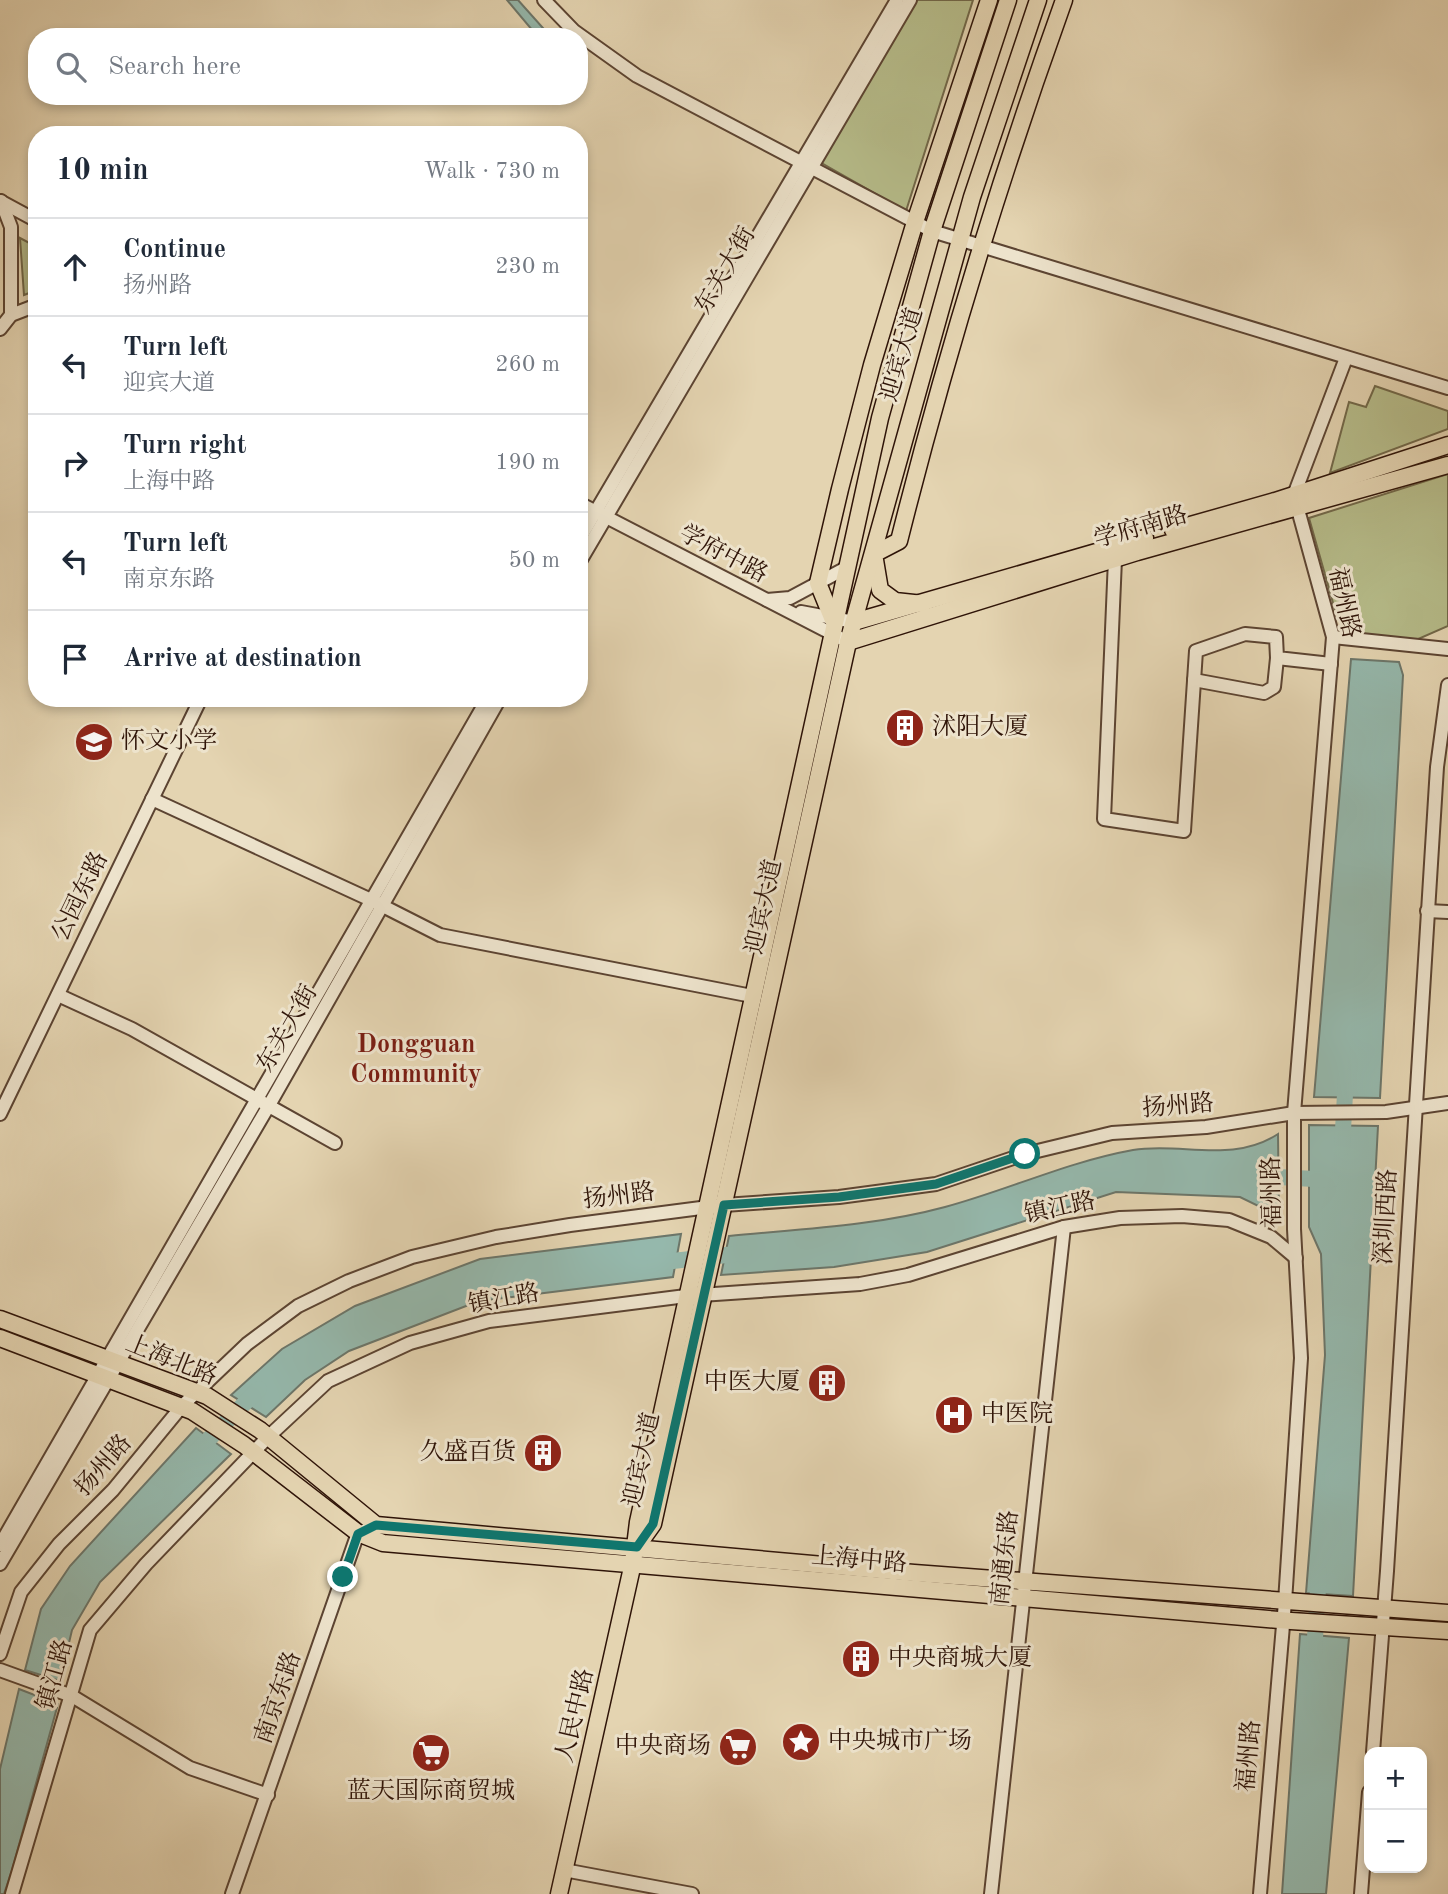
<!DOCTYPE html>
<html lang="en">
<head>
<meta charset="utf-8">
<style>
  :root { --surface:#fff; --page:#f2f2f3; --text:#1f2937; --muted:#747a83; --line:#e0e1e3 }
  body { margin:0; font-family:"Old Standard TT","Noto Serif SC",serif; background:var(--page); color:var(--text) }
  .controls { position:absolute; right:21px; bottom:21px; display:grid; overflow:hidden; border-radius:14px; box-shadow:0 4px 10px #0003 }
  .controls button { width:63px; height:63px; display:grid; place-items:center; padding:0; border:0; border-bottom:2px solid var(--line); background:var(--surface); color:var(--text); font:35px sans-serif }
  .stop { position:absolute; width:21px; height:21px; margin:-16px; border:5px solid #0f766e; border-radius:50%; background:#fff }
  .stop.end { background:#0f766e; border-color:#fff; box-shadow:0 2px 7px #0008 }
  .list { margin:0; padding:0; list-style:none }
  h2 { display:flex; justify-content:space-between; align-items:center; height:91px; margin:0; padding:0 28px; font-size:30px }
  h2 small { font-size:23px; font-weight:400; color:var(--muted) }
  .list li { display:grid; grid-template-columns:46px 1fr auto; gap:21px; align-items:center; box-sizing:border-box; height:98px; padding:0 28px; border-top:2px solid var(--line) }
  .list b { display:block; font-size:26px; white-space:nowrap }
  .list p { margin:0; font-size:23px; white-space:nowrap; color:var(--muted) }
  .list em { font-size:23px; font-style:normal; color:var(--muted) }
  .icon { flex:none; width:38px; height:38px; fill:none; stroke:currentColor; stroke-width:2; stroke-linecap:round; stroke-linejoin:round }
  .map { position:relative; flex:none; width:1448px; height:1894px; overflow:hidden }
  .search { position:absolute; background:var(--surface); box-shadow:0 4px 10px #0003; left:28px; top:28px; width:560px; height:77px; display:flex; align-items:center; gap:18px; box-sizing:border-box; padding:0 24px; border-radius:28px; color:var(--muted); font-size:26px }
  .panel { position:absolute; background:var(--surface); box-shadow:0 4px 10px #0003; left:28px; top:126px; width:560px; height:581px; border-radius:28px }
  .map>svg:first-child { display:block }
</style>
</head>
<body>
<div class="map">
<svg width="1448" height="1894" viewBox="0 0 1448 1894">
  <rect width="100%" height="100%" fill="#e4d4b1"/>
  <filter id="stains"><feTurbulence type="fractalNoise" baseFrequency=".00286" numOctaves="4"/><feColorMatrix values="0 0 0 0 .2 0 0 0 0 .09 0 0 0 0 .02 0 0 0 .5 -.17"/></filter>
  <radialGradient id="worn" r=".72"><stop offset=".6" stop-color="#630" stop-opacity="0"/><stop offset="1" stop-color="#630" stop-opacity=".3"/></radialGradient>
  <!-- green -->
  <g fill="#b6bc8a" stroke="#726849" stroke-width="2">
    <polygon points="917,0 973,0 906,211 818,161"/>
    <polygon points="20,238 37,247 37,290 24,295"/>
    <polygon points="1375,386 1448,411 1448,429 1330,473 1349,402 1366,407"/>
    <polygon points="1448,474 1448,626 1416,640 1354,636 1337,617 1309,518"/>
  </g>
  <!-- water -->
  <g fill="#95b8ac" stroke="#6c766a" stroke-width="2">
    <polygon points="507,0 518,0 551,37 538,37"/>
    <polygon points="1351,659 1399,662 1403,675 1380,1098 1314,1097"/>
    <polygon points="1309,1125 1378,1126 1353,1596 1306,1593 1325,1355 1321,1254 1309,1227"/>
    <path d="M1278 1134 1279 1216 1240 1197 1116 1192 927 1252 834 1267 721 1275 729 1236C801 1229 875 1226 945 1207 1008 1190 1067 1162 1133 1150 1181 1142 1232 1164 1278 1134Z"/>
    <polygon points="681,1234 673,1277 479,1301 349,1351 305,1380 266,1417 231,1395 282,1349 355,1306 480,1259"/>
    <polygon points="196,1428 231,1454 100,1582 72,1630 60,1681 25,1670 41,1609 70,1566"/>
    <polygon points="1300,1634 1349,1638 1326,1894 1282,1894"/>
    <polygon points="19,1689 58,1704 12,1870 4,1894 0,1894 0,1769"/>
  </g>
  <g fill="none" stroke-linecap="round" stroke-linejoin="round">
    <!-- river -->
    <g stroke="#95b8ac" stroke-width="16">
      <polyline points="1342,1148 1346,1076"/>
      <polyline points="1259,1176 1331,1180"/>
      <polyline points="655,1263 744,1253"/>
      <polyline points="196,1452 259,1389"/>
      <polyline points="1314,1654 1319,1572"/>
    </g>
    <defs>
      <g id="minor">
        <polyline points="544,0 574,31 637,76 932,231 1448,388"/>
        <polyline points="0,201 37,221"/>
        <polyline points="1,201 11,227 11,315"/>
        <polyline points="0,329 11,315 37,305"/>
        <polyline points="579,503 848,642"/>
        <polyline points="579,540 897,0"/>
        <polyline points="1115,559 1104,819 1184,831 1196,651 1245,634 1276,637 1277,658 1331,664"/>
        <polyline points="579,563 910,0"/>
        <polyline points="767,600 790,598 846,568"/>
        <polyline points="801,612 854,622"/>
        <polyline points="1333,637 1448,649"/>
        <polyline points="1194,680 1264,693 1274,687 1277,658"/>
        <polyline points="152,799 371,900 440,935 752,996"/>
        <polyline points="1427,911 1448,912"/>
        <polyline points="58,995 132,1029 335,1143"/>
        <polyline points="0,1114 201,698"/>
        <polyline points="0,1545 488,698"/>
        <polyline points="0,1564 268,1107 500,698"/>
        <polyline points="0,1654 21,1592 59,1544 113,1490 182,1406 247,1344 298,1306 349,1281 412,1257 496,1237 570,1225 724,1205 839,1197 936,1184 1025,1154 1112,1133 1206,1127 1294,1113 1386,1112 1448,1103"/>
        <polyline points="0,1670 72,1696 190,1768 268,1795"/>
        <polyline points="1373,1752 1387,1571 1437,767 1448,685"/>
        <polyline points="564,1870 692,1894"/>
        <polyline points="12,1894 90,1630 146,1564 268,1437 328,1381 410,1343 489,1321 686,1296 860,1284 908,1275 1064,1227 1120,1218 1182,1216 1229,1220 1271,1237 1296,1258"/>
        <polyline points="232,1894 358,1533 366,1530"/>
        <polyline points="991,1894 1064,1227"/>
        <polyline points="1260,1894 1285,1602 1301,1358 1294,1229 1294,1113 1333,637 1294,495 1346,358"/>
        <polyline points="1361,1894 1369,1792"/>
      </g>
      <g id="major">
        <polyline points="1173,530 1275,501 1448,445"/>
        <path d="M923 604 895 601 880 590 874 554 899 541C945 358 1000 178 1064 0"/>
        <polyline points="833,620 818,583 840,489 872,365 915,222 989,0"/>
        <polyline points="854,622 1145,538"/>
        <polyline points="848,642 1137,552 1448,465"/>
        <polyline points="0,1319 207,1396 260,1430 376,1525 914,1573 1448,1613"/>
        <polyline points="0,1338 192,1411 244,1445 358,1533 383,1543 1291,1621 1448,1631"/>
        <polyline points="638,1545 653,1524 848,642 972,197 1038,0"/>
        <polyline points="559,1894 633,1563 638,1522 880,418 932,231 1008,0"/>
      </g>
    </defs>
    <!-- minor casing -->
    <use href="#minor" stroke="#5c4432" stroke-width="16"/>
    <!-- major casing -->
    <use href="#major" stroke="#2f1408" stroke-width="19"/>
    <!-- minor -->
    <use href="#minor" stroke="#ede3cc" stroke-width="12"/>
    <!-- major -->
    <use href="#major" stroke="#e4d4b1" stroke-width="16"/>
  </g>
  <g fill="none" stroke-linecap="round" stroke-linejoin="round">
    <!-- route -->
    <polyline stroke="#0f766e" stroke-width="9" points="343,1577 358,1534 376,1525 637,1547 653,1524 724,1205 839,1197 936,1184 1025,1154"/>
  </g>
  <!-- icons -->
  <defs>
    <symbol id="building-disc" viewBox="-11 -11 22 22"><circle r="9.5" fill="#8f2418" stroke="#ede3cc"/><path d="M-4-6H4V6H1V3H-1V6H-4ZM-2.5-4.3h1.7v1.8h-1.7ZM.8-4.3h1.7v1.8H.8ZM-2.5-1h1.7V.8h-1.7ZM.8-1h1.7V.8H.8Z" fill="#fff"/></symbol>
    <symbol id="school-disc" viewBox="-11 -11 22 22"><circle r="9.5" fill="#8f2418" stroke="#ede3cc"/><path d="M0-5L7-2L0 1L-7-2ZM-4 1L0 2.5L4 1V4Q0 6-4 4Z" fill="#fff"/></symbol>
    <symbol id="hospital-disc" viewBox="-11 -11 22 22"><circle r="9.5" fill="#8f2418" stroke="#ede3cc"/><path d="M-5-5h3v3.5h4V-5h3V5h-3V1.5h-4V5h-3Z" fill="#fff"/></symbol>
    <symbol id="sight-disc" viewBox="-11 -11 22 22"><circle r="9.5" fill="#8f2418" stroke="#ede3cc"/><path d="M0-6L1.8-2.2L6-1.7L2.9 1.2L3.7 5.4L0 3.3L-3.7 5.4L-2.9 1.2L-6-1.7L-1.8-2.2Z" fill="#fff"/></symbol>
    <symbol id="supermarket-disc" viewBox="-11 -11 22 22"><circle r="9.5" fill="#8f2418" stroke="#ede3cc"/><path d="M-6-5.5h2.5l.6 2H6L4.5 2H-2.5L-4.4-4H-6ZM-1.5 3.2a1.3 1.3 0 1 0 .1 0ZM3 3.2a1.3 1.3 0 1 0 .1 0Z" fill="#fff"/></symbol>
  </defs>
  <g fill-rule="evenodd">
    <use href="#building-disc" x="883" y="706" width="44" height="44"/>
    <use href="#school-disc" x="72" y="720" width="44" height="44"/>
    <use href="#building-disc" x="805" y="1361" width="44" height="44"/>
    <use href="#hospital-disc" x="932" y="1393" width="44" height="44"/>
    <use href="#building-disc" x="521" y="1431" width="44" height="44"/>
    <use href="#building-disc" x="839" y="1637" width="44" height="44"/>
    <use href="#sight-disc" x="779" y="1720" width="44" height="44"/>
    <use href="#supermarket-disc" x="716" y="1725" width="44" height="44"/>
    <use href="#supermarket-disc" x="409" y="1731" width="44" height="44"/>
  </g>
  <g text-anchor="middle" dominant-baseline="central" stroke-width="6" stroke-linejoin="round" paint-order="stroke">
    <!-- street labels -->
    <g font-size="24" fill="#2f1408" stroke="#ede3cc">
      <text transform="translate(726 271) rotate(-60)">东关大街</text>
      <text transform="translate(903 355) rotate(-74)">迎宾大道</text>
      <text transform="translate(1141 528) rotate(-16)">学府南路</text>
      <text transform="translate(723 555) rotate(28)">学府中路</text>
      <text transform="translate(1343 603) rotate(78)">福州路</text>
      <text transform="translate(81 897) rotate(-64)">公园东路</text>
      <text transform="translate(765 907) rotate(-78)">迎宾大道</text>
      <text transform="translate(288 1029) rotate(-60)">东关大街</text>
      <text transform="translate(1178 1107) rotate(-5)">扬州路</text>
      <text transform="translate(1273 1192) rotate(-91)">福州路</text>
      <text transform="translate(619 1197) rotate(-7)">扬州路</text>
      <text transform="translate(1060 1209) rotate(-12)">镇江路</text>
      <text transform="translate(1387 1217) rotate(-87)">深圳西路</text>
      <text transform="translate(504 1300) rotate(-10)">镇江路</text>
      <text transform="translate(171 1361) rotate(22)">上海北路</text>
      <text transform="translate(643 1460) rotate(-78)">迎宾大道</text>
      <text transform="translate(104 1466) rotate(-49)">扬州路</text>
      <text transform="translate(1006 1558) rotate(-84)">南通东路</text>
      <text transform="translate(859 1561) rotate(5)">上海中路</text>
      <text transform="translate(56 1675) rotate(-74)">镇江路</text>
      <text transform="translate(279 1698) rotate(-71)">南京东路</text>
      <text transform="translate(576 1716) rotate(-77)">人民中路</text>
      <text transform="translate(1250 1756) rotate(-85)">福州路</text>
    </g>
    <!-- poi labels -->
    <g font-size="24" fill="#2f1408" stroke="#ede3cc" text-anchor="start">
      <text x="932" y="728">沭阳大厦</text>
      <text x="121" y="742">怀文小学</text>
      <text x="800" y="1383" text-anchor="end">中医大厦</text>
      <text x="981" y="1415">中医院</text>
      <text x="516" y="1453" text-anchor="end">久盛百货</text>
      <text x="888" y="1659">中央商城大厦</text>
      <text x="828" y="1742">中央城市广场</text>
      <text x="711" y="1747" text-anchor="end">中央商场</text>
      <text x="431" y="1792" text-anchor="middle">蓝天国际商贸城</text>
    </g>
    <!-- neighbourhood labels -->
    <g font-size="26" font-weight="bold" fill="#7a1f14" stroke="#ede3cc">
      <text x="416" y="1045">Dongguan<tspan x="416" dy="30">Community</tspan></text>
    </g>
  </g>
  <rect width="100%" height="100%" filter="url(#stains)"/>
  <rect width="100%" height="100%" fill="url(#worn)"/>
</svg>
<div class="controls">
<button>+</button>
<button>−</button>
</div>
<div class="stop" style="left:1025px;top:1154px"></div>
<div class="stop end" style="left:343px;top:1577px"></div>
<div class="search"><svg class="icon" aria-label="search" viewBox="0 0 24 24"><circle cx="10" cy="10" r="6"/><path d="M15 15l6 6"/></svg>Search here</div>
<section class="panel">
<h2>10 min<small>Walk · 730 m</small></h2>
<ul class="list">
<li><svg class="icon" aria-label="ahead" viewBox="0 0 24 24"><path d="M12 20V5M6 11l6-6 6 6"/></svg><div><b>Continue</b><p>扬州路</p></div><em>230 m</em></li>
<li><svg class="icon" aria-label="left" viewBox="0 0 24 24"><path d="M17 20v-9H6M10 6l-5 5 5 5"/></svg><div><b>Turn left</b><p>迎宾大道</p></div><em>260 m</em></li>
<li><svg class="icon" aria-label="right" viewBox="0 0 24 24"><path d="M7 20v-9h11M14 6l5 5-5 5"/></svg><div><b>Turn right</b><p>上海中路</p></div><em>190 m</em></li>
<li><svg class="icon" aria-label="left" viewBox="0 0 24 24"><path d="M17 20v-9H6M10 6l-5 5 5 5"/></svg><div><b>Turn left</b><p>南京东路</p></div><em>50 m</em></li>
<li><svg class="icon" aria-label="arrive" viewBox="0 0 24 24"><path d="M6 21V4h12l-3 4 3 4H6"/></svg><div><b>Arrive at destination</b></div></li>
</ul>
</section>
</div>
</body>
</html>
